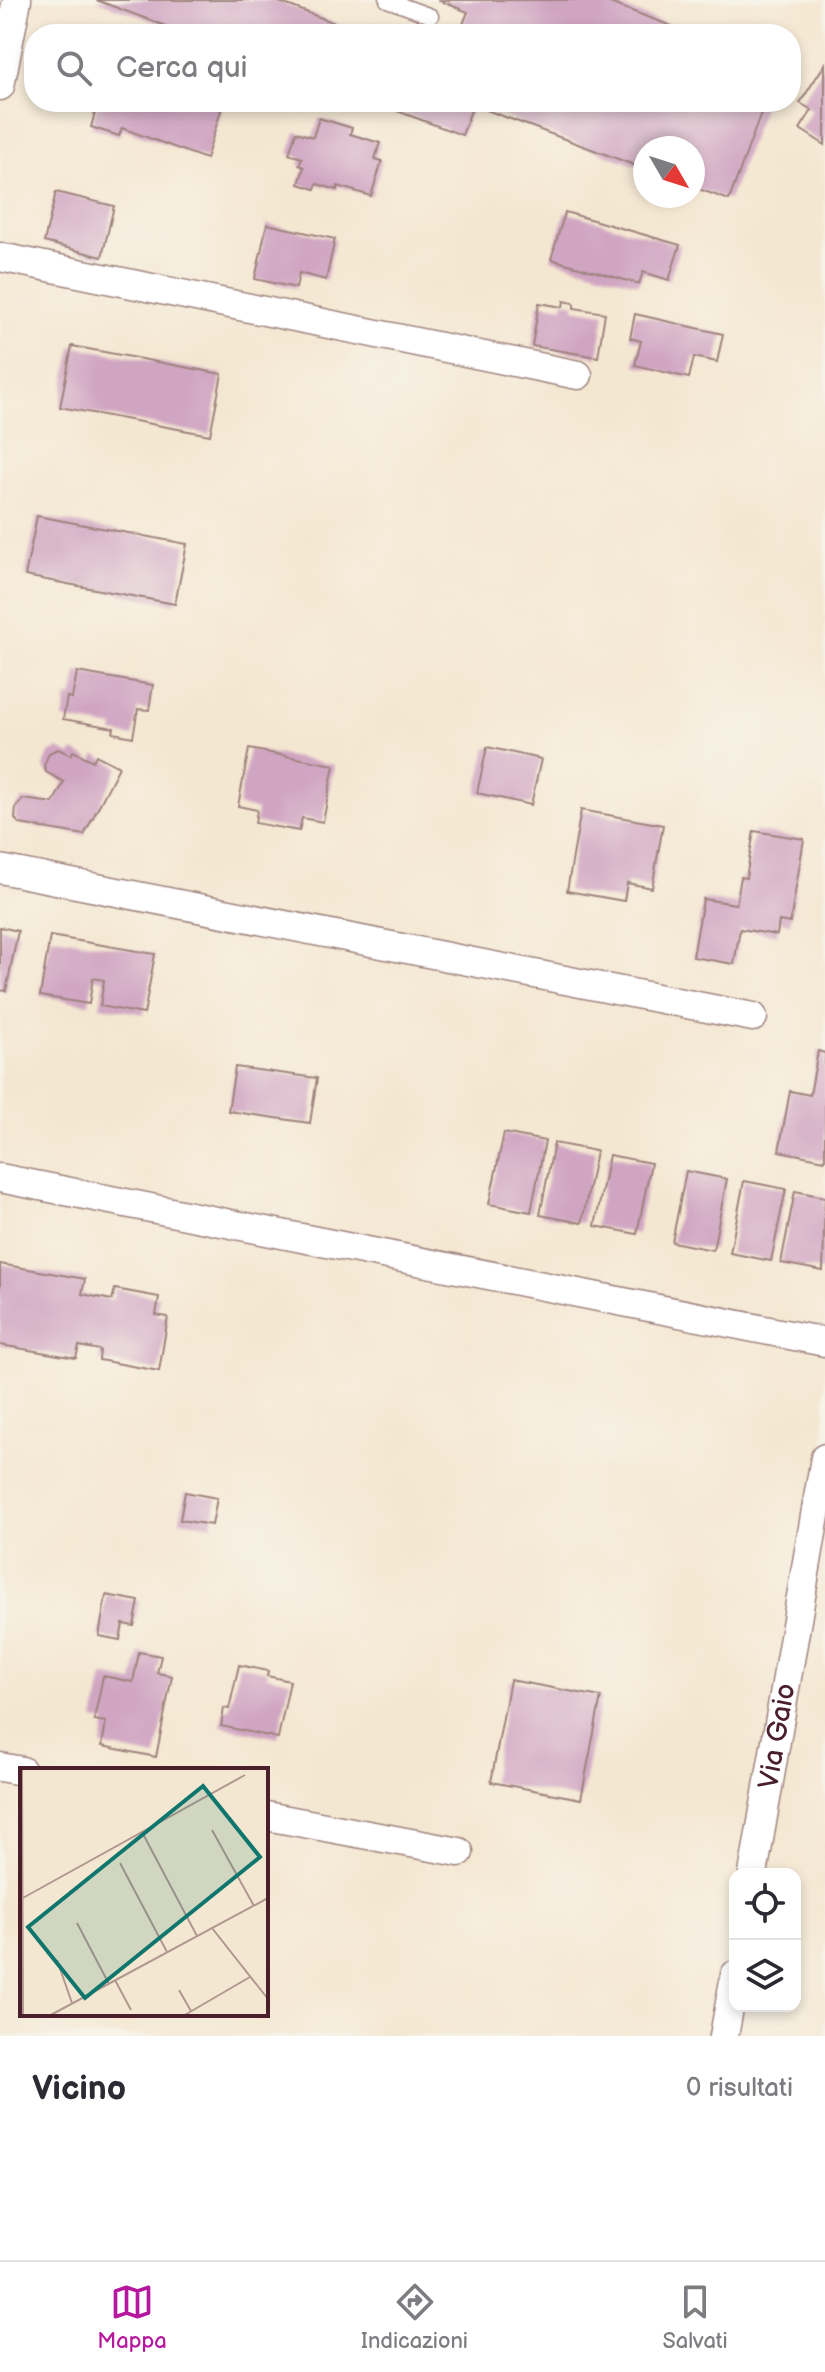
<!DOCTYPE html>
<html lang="it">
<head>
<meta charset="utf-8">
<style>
  :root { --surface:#fff; --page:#f7f7f7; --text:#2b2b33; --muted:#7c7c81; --line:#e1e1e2; --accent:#b5179e }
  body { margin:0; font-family:"Balsamiq Sans",sans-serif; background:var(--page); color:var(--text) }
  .controls { position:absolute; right:24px; bottom:24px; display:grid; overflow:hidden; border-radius:16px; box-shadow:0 4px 12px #0003 }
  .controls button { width:72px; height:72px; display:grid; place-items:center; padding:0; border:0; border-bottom:2px solid var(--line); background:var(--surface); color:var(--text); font:40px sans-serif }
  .compass { position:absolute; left:633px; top:136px; width:72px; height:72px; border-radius:50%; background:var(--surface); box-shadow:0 4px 12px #0003; rotate:129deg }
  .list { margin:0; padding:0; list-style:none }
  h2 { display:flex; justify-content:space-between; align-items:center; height:104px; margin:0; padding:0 32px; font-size:34px }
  h2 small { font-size:26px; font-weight:400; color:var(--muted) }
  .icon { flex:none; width:44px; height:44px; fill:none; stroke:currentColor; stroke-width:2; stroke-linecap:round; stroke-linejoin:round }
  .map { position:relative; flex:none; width:825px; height:2036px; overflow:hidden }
  .search { position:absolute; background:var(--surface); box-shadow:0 4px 12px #0003; left:24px; right:24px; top:24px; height:88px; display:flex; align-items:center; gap:20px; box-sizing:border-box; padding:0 28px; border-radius:32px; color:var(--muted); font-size:30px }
  .sheet { height:224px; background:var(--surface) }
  nav { display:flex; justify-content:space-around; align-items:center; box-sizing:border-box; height:112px; border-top:2px solid var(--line); background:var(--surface); font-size:22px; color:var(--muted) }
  nav a { display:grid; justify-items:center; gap:4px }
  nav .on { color:var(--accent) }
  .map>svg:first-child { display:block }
</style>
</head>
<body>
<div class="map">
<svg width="825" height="2036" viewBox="0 0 825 2036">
  <rect width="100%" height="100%" fill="#f7f3e8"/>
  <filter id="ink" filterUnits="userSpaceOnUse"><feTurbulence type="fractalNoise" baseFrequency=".0125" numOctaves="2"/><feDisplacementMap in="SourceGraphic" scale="16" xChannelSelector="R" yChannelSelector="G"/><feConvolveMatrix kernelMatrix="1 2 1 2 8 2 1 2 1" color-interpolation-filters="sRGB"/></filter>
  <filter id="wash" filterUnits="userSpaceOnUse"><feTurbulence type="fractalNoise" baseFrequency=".006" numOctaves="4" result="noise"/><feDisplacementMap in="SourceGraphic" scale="32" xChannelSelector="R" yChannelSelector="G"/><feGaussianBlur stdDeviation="1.8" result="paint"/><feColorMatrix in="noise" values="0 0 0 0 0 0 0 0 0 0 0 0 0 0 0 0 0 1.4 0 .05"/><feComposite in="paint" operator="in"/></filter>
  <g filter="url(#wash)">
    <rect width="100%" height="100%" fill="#f4e7d1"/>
    <g id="blocks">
      <!-- building -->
      <g fill="#d0a5c2">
        <polygon points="96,0 274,0 364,34 187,34"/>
        <polygon points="438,0 602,0 693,34 459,34 468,12"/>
        <polygon points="825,64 825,145 800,129 812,110 800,103"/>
        <polygon points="98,102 205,102 222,107 206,159 122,128 119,136 91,127"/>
        <polygon points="373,102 765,102 729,200 693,187 693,148 645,148 645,169 473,105 462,135"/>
        <polygon points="319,118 352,128 350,134 380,143 375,159 382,161 371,196 338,186 337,190 317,184 315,189 299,184 304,167 299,165 302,158 289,154 296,132 313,137"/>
        <polygon points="56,192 114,206 102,257 44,242"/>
        <polygon points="565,212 680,245 669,280 643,272 639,284 551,259"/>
        <polygon points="267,224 335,239 326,280 299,273 296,288 255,279"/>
        <polygon points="564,301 574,303 574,308 605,313 598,357 532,346 539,303 563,307"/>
        <polygon points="635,314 723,334 717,362 694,357 689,378 635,365 641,341 630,338"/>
        <polygon points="72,346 222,374 210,435 60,407"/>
        <polygon points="37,516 187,544 175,604 25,576"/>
        <polygon points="77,672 153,685 149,710 138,709 133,737 113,733 114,728 63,719 67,697 72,698"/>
        <polygon points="487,747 541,759 531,805 477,793"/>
        <polygon points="58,749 71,755 73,751 93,761 96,755 119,767 84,835 20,824 15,819 16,807 23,799 53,803 64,782 46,772 44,766 49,753"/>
        <polygon points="249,749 334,765 323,822 302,818 299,831 255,823 257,810 238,806"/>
        <polygon points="581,810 663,825 652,888 627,883 624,901 567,891"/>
        <polygon points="754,831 804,839 790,923 779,921 777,935 740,929 734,964 693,957 703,899 736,904 741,877 746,878"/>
        <polygon points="0,927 18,931 6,991 0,990"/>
        <polygon points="50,936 155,954 144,1014 100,1006 104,980 93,978 89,1004 40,996"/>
        <polygon points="818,1051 825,1053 825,1160 779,1151 790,1091 810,1095"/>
        <polygon points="235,1067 317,1078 310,1123 228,1111"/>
        <polygon points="504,1133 545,1141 531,1212 489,1204"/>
        <polygon points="554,1143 596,1151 582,1223 540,1215"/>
        <polygon points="609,1155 651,1163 637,1234 595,1226"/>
        <polygon points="686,1171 727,1179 713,1250 672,1242"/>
        <polygon points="744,1181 786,1189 771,1261 730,1253"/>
        <polygon points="795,1191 825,1197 823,1271 781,1263"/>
        <polygon points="0,1264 85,1279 82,1294 112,1300 115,1289 159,1297 156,1315 168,1317 159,1371 99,1360 100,1350 79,1346 76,1358 0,1345"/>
        <polygon points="185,1492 217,1498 212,1525 180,1520"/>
        <polygon points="106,1595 139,1601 134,1626 123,1624 120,1640 99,1636"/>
        <polygon points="139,1652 161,1656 157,1673 172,1676 156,1757 102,1746 106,1722 94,1720 103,1676 133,1682"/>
        <polygon points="239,1665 268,1671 267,1676 290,1681 278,1738 221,1726 224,1708 229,1709"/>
        <polygon points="510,1680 601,1697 581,1799 491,1782"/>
      </g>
    </g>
  </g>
  <g filter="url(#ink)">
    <use href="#blocks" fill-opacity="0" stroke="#9f837e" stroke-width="2"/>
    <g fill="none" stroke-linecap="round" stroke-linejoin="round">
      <defs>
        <polyline id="lane" points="387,0 431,16"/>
        <g id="street">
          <polyline points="0,86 17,0"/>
          <polyline points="0,257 578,375"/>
          <polyline points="0,869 753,1017"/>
          <polyline points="0,1178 825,1342"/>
          <polyline points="0,1767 22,1771"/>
          <polyline points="266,1816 459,1852"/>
          <path id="s1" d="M753 1874 825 1458"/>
          <polyline points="724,2036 735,1975"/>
        </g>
      </defs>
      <!-- lane casing -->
      <use href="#lane" stroke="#9f837e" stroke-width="17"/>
      <!-- street casing -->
      <use href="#street" stroke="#9f837e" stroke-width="31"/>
      <!-- lane -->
      <use href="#lane" stroke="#fff" stroke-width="14"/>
      <!-- street -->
      <use href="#street" stroke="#fff" stroke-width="28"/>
    </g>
  </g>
  <g text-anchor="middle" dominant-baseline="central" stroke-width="6" stroke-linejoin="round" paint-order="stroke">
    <!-- street labels -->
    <g font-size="28" fill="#4a1f2b" stroke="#f7f3e8">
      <text stroke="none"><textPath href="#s1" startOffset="140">Via Gaio</textPath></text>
    </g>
  </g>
  <!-- overview -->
  <g transform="translate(20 1768)">
    <rect width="248" height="248" fill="#f4e7d1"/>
    <path fill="none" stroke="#b0978f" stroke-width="2" d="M2 0 3 248M192 62 234 138M122 64 177 168M100 95 147 184M1 131 225 7M57 155 89 216M192 160 248 231M37 192 52 235M95 212 111 242M159 222 171 243M29 248 248 130M163 248 230 209"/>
    <path fill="#0f766e" fill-opacity="0.15" stroke="#0f766e" stroke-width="4" d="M183 18 240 89 65 230 8 159Z"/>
    <rect width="248" height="248" fill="none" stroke="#4a1f2b" stroke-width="4"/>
  </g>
</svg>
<div class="controls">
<button><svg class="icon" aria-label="locate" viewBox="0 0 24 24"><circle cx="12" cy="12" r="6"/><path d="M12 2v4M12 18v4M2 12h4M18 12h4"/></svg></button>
<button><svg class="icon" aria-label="layers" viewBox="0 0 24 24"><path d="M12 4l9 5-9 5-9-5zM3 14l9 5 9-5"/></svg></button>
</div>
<svg class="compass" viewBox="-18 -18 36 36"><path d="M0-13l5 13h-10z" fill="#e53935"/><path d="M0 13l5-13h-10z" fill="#7c7c81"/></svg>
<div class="search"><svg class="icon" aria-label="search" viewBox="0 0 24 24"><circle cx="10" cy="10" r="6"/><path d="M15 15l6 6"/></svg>Cerca qui</div>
</div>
<section class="sheet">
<h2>Vicino<small>0 risultati</small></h2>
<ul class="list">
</ul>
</section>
<nav>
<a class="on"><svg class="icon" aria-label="map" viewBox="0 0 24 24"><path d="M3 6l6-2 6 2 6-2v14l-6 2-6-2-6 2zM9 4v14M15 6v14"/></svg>Mappa</a>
<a><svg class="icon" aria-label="directions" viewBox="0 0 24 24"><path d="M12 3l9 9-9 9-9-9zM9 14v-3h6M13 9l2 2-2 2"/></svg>Indicazioni</a>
<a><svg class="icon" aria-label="saved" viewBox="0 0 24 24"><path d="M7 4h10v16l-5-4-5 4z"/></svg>Salvati</a>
</nav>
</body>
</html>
